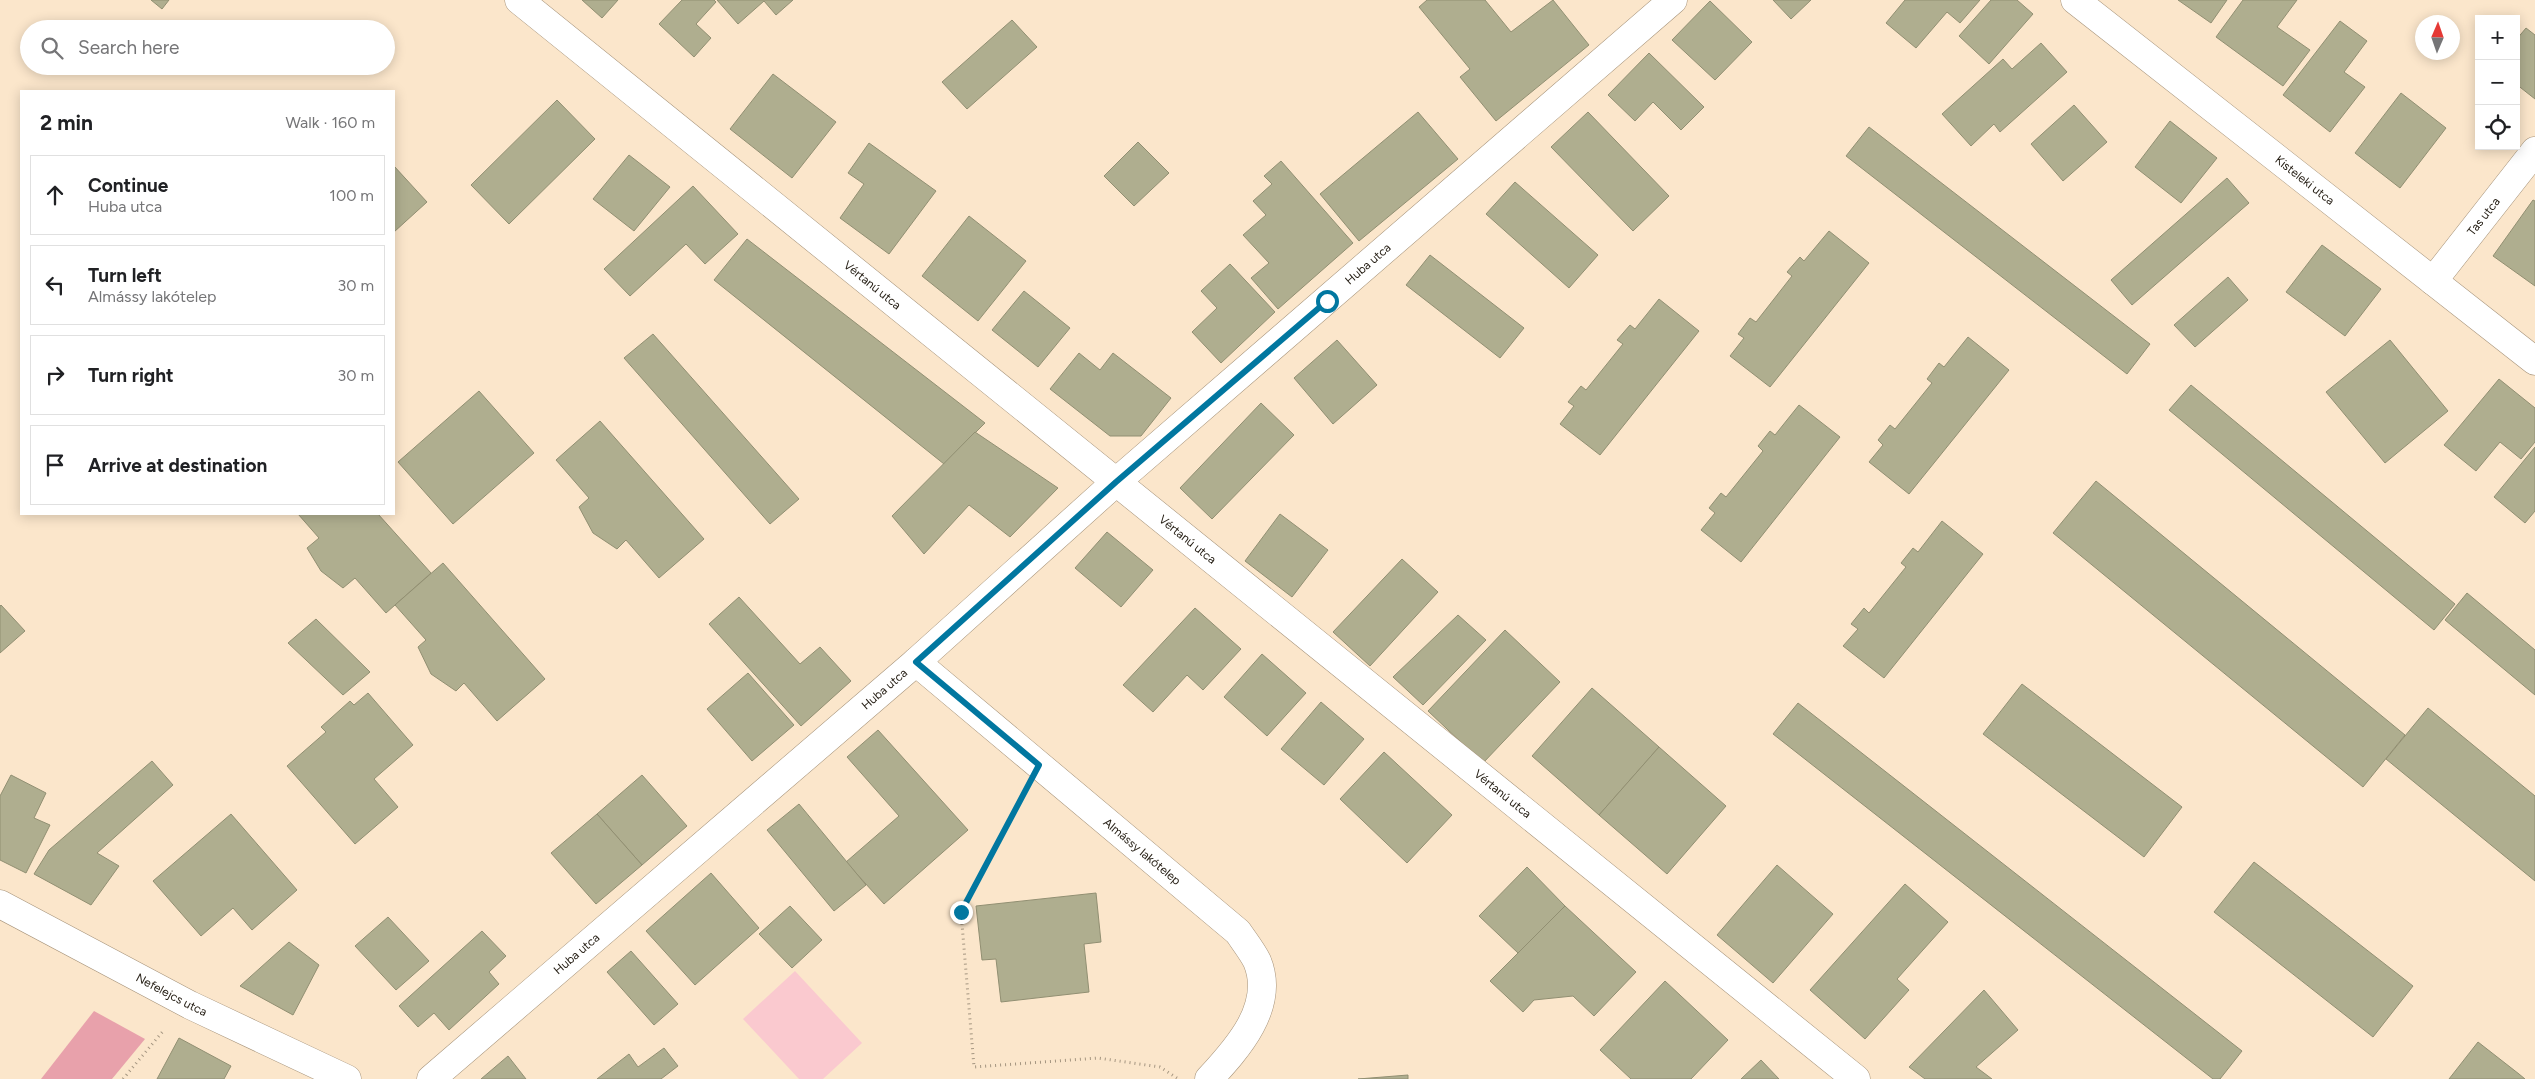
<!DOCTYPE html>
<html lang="en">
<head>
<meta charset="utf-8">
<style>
  :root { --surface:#fff; --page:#f2f2f2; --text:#202124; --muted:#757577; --line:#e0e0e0 }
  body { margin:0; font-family:Figtree,sans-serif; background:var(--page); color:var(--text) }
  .controls { position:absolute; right:15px; top:15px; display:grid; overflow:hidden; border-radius:0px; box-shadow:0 2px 12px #0003 }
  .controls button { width:45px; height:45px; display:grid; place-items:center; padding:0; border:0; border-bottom:1px solid var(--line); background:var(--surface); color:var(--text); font:25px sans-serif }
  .compass { position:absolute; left:2415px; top:15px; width:45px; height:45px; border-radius:50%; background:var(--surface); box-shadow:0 2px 12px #0003; rotate:2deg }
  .stop { position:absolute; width:15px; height:15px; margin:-11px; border:4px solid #0177a0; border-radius:50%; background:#fff }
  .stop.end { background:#0177a0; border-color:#fff; box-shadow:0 1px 5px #0008 }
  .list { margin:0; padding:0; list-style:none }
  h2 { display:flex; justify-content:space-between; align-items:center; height:65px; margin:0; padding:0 20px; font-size:21px }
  h2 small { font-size:16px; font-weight:400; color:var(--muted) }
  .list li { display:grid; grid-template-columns:32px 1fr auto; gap:15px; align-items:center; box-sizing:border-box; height:80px; margin:0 10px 10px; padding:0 10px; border:1px solid var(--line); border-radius:0px }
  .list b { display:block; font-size:19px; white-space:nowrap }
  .list p { margin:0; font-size:16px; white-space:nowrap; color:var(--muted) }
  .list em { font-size:16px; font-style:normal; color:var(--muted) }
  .icon { flex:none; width:28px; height:28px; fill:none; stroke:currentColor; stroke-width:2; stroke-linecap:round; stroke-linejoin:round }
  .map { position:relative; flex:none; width:2535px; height:1079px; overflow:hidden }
  .search { position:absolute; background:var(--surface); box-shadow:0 2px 12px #0003; left:20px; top:20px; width:375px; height:55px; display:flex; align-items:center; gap:12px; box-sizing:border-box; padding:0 18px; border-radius:28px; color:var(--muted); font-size:19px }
  .panel { position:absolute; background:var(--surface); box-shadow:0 2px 12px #0003; left:20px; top:90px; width:375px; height:425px; border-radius:0px }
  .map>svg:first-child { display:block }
</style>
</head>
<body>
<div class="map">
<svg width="2535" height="1079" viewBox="0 0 2535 1079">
  <rect width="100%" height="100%" fill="#fbe6cb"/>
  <!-- green -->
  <polygon fill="#fac9cf" points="795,971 862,1043 823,1079 799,1079 743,1019"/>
  <!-- forest -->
  <polygon fill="#e8a1ab" points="94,1011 145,1039 112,1079 41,1079"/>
  <!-- building -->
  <g fill="#afae8f" stroke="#918f72">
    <polygon points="151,0 169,0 162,9"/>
    <polygon points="582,0 618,0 602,18"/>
    <polygon points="682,0 714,0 716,2 696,24 711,38 694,57 659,24"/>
    <polygon points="717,0 793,0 776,15 764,1 738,24"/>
    <polygon points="1427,0 1485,0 1511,32 1553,0 1589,45 1496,121 1460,77 1470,69 1419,7"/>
    <polygon points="1773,0 1811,0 1791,19"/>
    <polygon points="1905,0 1980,0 1960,23 1947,12 1916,48 1886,23"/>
    <polygon points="1991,0 2017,0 2033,14 1989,64 1959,36"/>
    <polygon points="2178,0 2227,0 2211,23"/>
    <polygon points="2243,0 2297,0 2277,27 2310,50 2283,86 2216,37"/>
    <polygon points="1710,1 1752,42 1715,80 1672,40"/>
    <polygon points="1012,20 1037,47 967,109 942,82"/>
    <polygon points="2340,21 2367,41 2344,72 2365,87 2330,132 2283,95"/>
    <polygon points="2526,28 2535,35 2535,99 2516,84 2516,40"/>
    <polygon points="2041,43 2067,72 2000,132 1994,124 1971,146 1942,114 2003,59 2012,69"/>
    <polygon points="1649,53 1704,107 1681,130 1653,102 1635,121 1608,95"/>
    <polygon points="773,74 836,122 792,178 730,129"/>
    <polygon points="2401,93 2446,128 2400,188 2355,153"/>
    <polygon points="557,100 595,139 509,224 471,185"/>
    <polygon points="2074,105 2107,142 2063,181 2031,144"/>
    <polygon points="1418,112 1458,159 1359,241 1320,194"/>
    <polygon points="1588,112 1669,196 1633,231 1551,147"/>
    <polygon points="2170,121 2217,158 2181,203 2135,167"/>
    <polygon points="1869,127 2150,344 2127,374 1846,156"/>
    <polygon points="1138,142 1169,173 1134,206 1104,176"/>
    <polygon points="869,143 936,191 889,254 840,218 864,184 848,173"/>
    <polygon points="629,155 670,187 634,231 593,199"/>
    <polygon points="1281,161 1353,243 1278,309 1251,278 1269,263 1243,235 1266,215 1253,201 1272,184 1264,176"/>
    <polygon points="394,166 427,202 394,232"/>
    <polygon points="2227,178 2249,203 2132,305 2111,280"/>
    <polygon points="1515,182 1598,255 1569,288 1486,214"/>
    <polygon points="693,186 738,234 705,264 686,244 630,296 604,269"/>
    <polygon points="2533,200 2535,201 2535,286 2493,256"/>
    <polygon points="969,216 1026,261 978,321 922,276"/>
    <polygon points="1829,231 1869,263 1770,387 1730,356 1744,338 1738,334 1750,318 1756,322 1792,276 1787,272 1800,257 1804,261"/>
    <polygon points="747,239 985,423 944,464 714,280"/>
    <polygon points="2322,245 2381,289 2345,336 2286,292"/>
    <polygon points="1430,255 1524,328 1500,358 1406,285"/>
    <polygon points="1230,264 1275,312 1221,363 1192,332 1217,308 1201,291"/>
    <polygon points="2228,277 2248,300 2195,347 2174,325"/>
    <polygon points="1024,291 1070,328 1038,367 992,330"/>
    <polygon points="1659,299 1699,331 1600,455 1560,424 1574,406 1568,402 1581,386 1586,390 1623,344 1617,340 1630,325 1635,329"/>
    <polygon points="653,334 799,499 770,524 624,358"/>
    <polygon points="1968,337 2009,370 1909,494 1869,462 1883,445 1878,440 1890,425 1895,429 1932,383 1927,379 1939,363 1944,367"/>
    <polygon points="1337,340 1377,385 1333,424 1294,378"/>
    <polygon points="2390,340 2448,411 2385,463 2326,392"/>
    <polygon points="1079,353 1100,370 1113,353 1171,398 1141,436 1110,436 1050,389"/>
    <polygon points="2499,379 2535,408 2535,442 2521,459 2500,442 2476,471 2444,445"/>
    <polygon points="2191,385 2455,604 2434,630 2169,410"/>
    <polygon points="479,391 534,453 453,524 398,462"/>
    <polygon points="1261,403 1294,435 1212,519 1180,488"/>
    <polygon points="1799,405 1840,437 1741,562 1701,530 1715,513 1709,508 1721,493 1726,497 1763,451 1758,446 1770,431 1775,435"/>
    <polygon points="600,421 704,539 659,578 626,540 617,549 593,533 579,507 589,498 556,460"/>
    <polygon points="975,432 1058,488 1010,537 969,505 924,554 892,516"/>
    <polygon points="2535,447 2535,511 2525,523 2494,497"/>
    <polygon points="2096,481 2405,735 2363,787 2053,533"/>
    <polygon points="298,514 378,514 431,573 386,613 355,578 343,588 321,571 307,548 319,538"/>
    <polygon points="1280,514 1328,550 1292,597 1245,561"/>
    <polygon points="1942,521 1983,554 1884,678 1843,646 1858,629 1851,624 1864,608 1869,613 1906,567 1901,563 1913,548 1918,552"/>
    <polygon points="1107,532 1153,570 1121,607 1075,568"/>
    <polygon points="1402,559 1438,592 1370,666 1333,632"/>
    <polygon points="443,563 545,679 497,721 464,683 456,691 431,674 418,647 426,640 395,605"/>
    <polygon points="2467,593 2535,650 2535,695 2445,620"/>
    <polygon points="739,597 800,664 820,647 851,681 801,726 709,624"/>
    <polygon points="1,605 25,631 0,653 0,606"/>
    <polygon points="1195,608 1241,649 1203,690 1187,675 1153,712 1123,685"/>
    <polygon points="1458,615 1486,640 1423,705 1393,677"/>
    <polygon points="316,619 370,672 343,695 288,643"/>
    <polygon points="1505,630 1560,682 1483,763 1428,711"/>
    <polygon points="1262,654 1306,693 1267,736 1224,697"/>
    <polygon points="748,673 794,725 752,761 707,709"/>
    <polygon points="2022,684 2182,807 2144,857 1983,734"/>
    <polygon points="1592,688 1659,747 1599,815 1532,756"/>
    <polygon points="368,693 413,745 374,779 398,807 355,844 287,766 326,732 321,727 350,701 354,705"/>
    <polygon points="1321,702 1364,739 1324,785 1281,749"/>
    <polygon points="1798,703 2242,1051 2220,1079 2213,1079 1773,734"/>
    <polygon points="2428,708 2535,796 2535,881 2386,759"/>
    <polygon points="878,730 968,830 884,904 846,862 899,816 847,757"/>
    <polygon points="1659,747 1726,806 1667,874 1599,815"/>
    <polygon points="1384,752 1452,815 1407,863 1340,799"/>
    <polygon points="152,761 173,785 97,853 119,866 91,905 34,874 49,850"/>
    <polygon points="11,775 46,793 34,818 50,825 26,873 0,860 0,796"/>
    <polygon points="642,775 687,826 642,865 597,814"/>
    <polygon points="799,804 866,885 834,911 767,830"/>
    <polygon points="231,814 297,890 252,930 233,908 201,936 153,881"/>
    <polygon points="597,814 642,865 596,904 551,853"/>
    <polygon points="2254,862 2413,986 2373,1037 2214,912"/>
    <polygon points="1777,865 1833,914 1773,983 1717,935"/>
    <polygon points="1527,867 1565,906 1518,953 1479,916"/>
    <polygon points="711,873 759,928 695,985 646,931"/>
    <polygon points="1905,884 1948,922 1897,979 1909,990 1865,1039 1810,990"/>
    <polygon points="1096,893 1101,942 1084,944 1089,992 1001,1002 996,959 982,960 976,906"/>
    <polygon points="790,906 822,940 792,968 759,934"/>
    <polygon points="1565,906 1636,972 1594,1016 1573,996 1534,1000 1523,1012 1490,981"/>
    <polygon points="388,917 429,961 396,990 355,946"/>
    <polygon points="482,931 506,956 489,972 499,984 449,1030 434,1013 418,1027 399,1006"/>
    <polygon points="289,942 319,965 293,1015 240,986"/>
    <polygon points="631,951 678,1004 654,1025 607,972"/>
    <polygon points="1665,981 1728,1040 1691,1079 1631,1079 1600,1050"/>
    <polygon points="1984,990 2018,1030 1976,1067 1992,1079 1925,1079 1909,1067"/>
    <polygon points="179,1038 231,1066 224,1079 157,1079"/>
    <polygon points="2478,1042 2519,1074 2525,1079 2449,1079"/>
    <polygon points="664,1048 678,1066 661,1079 597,1079 629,1054 638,1067"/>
    <polygon points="508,1056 526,1079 481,1079"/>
    <polygon points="1761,1060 1779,1079 1741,1079"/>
    <polygon points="1408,1075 1408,1079 1358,1079"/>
  </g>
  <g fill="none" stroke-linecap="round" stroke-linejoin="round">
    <defs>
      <g id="minor">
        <path id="s1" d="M519 0 1856 1079"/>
        <path id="s2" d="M2075 0 2535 361"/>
        <path id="s3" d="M2433 281 2535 151"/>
        <path id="s4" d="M916 662 1238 932C1244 941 1252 951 1257 961 1276 1006 1237 1049 1209 1079"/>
        <path id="s5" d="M0 904 190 1005 347 1079"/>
        <path id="s6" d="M431 1079 916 662 1116 482 1673 0"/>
      </g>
    </defs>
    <!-- minor casing -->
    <use href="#minor" stroke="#a6937a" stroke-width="29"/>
    <!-- path -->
    <g stroke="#a49580" stroke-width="3" stroke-dasharray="1 4" stroke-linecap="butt">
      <polyline points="1023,794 961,912 974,1067 1098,1058 1160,1067 1177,1078"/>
      <polyline points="123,1079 164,1030"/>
    </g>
    <!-- minor -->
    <use href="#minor" stroke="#fff" stroke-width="28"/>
  </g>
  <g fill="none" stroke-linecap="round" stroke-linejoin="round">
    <!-- route -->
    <polyline stroke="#0177a0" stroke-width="6" points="961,912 1039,765 916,662 1116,482 1327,301"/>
  </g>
  <g text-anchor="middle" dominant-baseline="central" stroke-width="5" stroke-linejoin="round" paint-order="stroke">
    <!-- street labels -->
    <g font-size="12" fill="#231c12" stroke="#fff">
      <text stroke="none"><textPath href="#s2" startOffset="292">Kisteleki utca</textPath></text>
      <text stroke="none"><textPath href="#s3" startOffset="82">Tas utca</textPath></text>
      <text stroke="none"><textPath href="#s6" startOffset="1242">Huba utca</textPath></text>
      <text stroke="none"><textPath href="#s1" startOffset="454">Vértanú utca</textPath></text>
      <text stroke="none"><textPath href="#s1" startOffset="859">Vértanú utca</textPath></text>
      <text stroke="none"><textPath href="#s6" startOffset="598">Huba utca</textPath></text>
      <text stroke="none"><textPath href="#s1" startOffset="1264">Vértanú utca</textPath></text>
      <text stroke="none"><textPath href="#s4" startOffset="295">Almássy lakótelep</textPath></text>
      <text stroke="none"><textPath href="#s6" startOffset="192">Huba utca</textPath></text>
      <text stroke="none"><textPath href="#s5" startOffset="194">Nefelejcs utca</textPath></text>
    </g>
  </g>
</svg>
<div class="controls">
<button>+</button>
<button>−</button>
<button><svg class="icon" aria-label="locate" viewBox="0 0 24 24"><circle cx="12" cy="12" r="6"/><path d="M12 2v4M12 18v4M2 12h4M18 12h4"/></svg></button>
</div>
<svg class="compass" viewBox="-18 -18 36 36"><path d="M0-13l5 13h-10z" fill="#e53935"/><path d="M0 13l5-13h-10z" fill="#757577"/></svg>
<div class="stop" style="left:1327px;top:301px"></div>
<div class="stop end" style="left:961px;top:912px"></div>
<div class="search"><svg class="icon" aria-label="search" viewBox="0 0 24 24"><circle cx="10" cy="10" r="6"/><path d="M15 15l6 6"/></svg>Search here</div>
<section class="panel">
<h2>2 min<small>Walk · 160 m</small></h2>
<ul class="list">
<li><svg class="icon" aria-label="ahead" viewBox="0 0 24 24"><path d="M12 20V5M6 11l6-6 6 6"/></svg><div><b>Continue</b><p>Huba utca</p></div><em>100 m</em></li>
<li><svg class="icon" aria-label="left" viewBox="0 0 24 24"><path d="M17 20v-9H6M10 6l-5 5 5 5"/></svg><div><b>Turn left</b><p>Almássy lakótelep</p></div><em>30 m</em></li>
<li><svg class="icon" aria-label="right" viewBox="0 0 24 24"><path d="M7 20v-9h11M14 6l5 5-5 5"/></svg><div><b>Turn right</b></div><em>30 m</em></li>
<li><svg class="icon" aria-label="arrive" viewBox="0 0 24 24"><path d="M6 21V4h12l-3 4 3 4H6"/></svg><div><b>Arrive at destination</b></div></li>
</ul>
</section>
</div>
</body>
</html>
